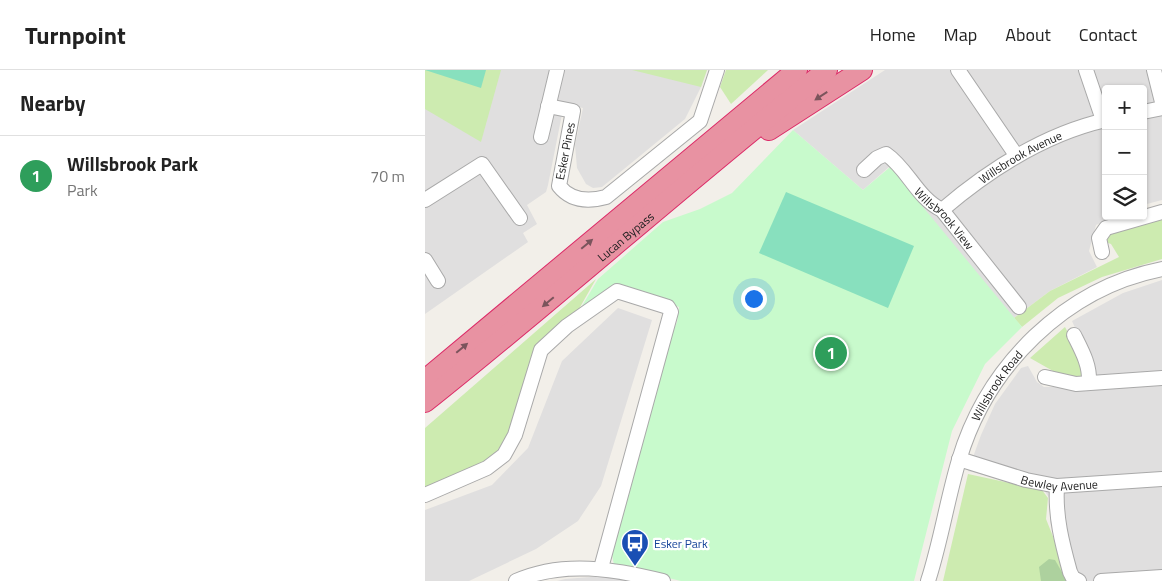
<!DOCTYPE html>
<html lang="en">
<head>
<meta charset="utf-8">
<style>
  :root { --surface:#fff; --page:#f6f6f6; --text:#222; --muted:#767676; --line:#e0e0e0; --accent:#1a73e8 }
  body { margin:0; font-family:"Titillium Web",sans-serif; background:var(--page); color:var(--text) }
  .controls { position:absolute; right:15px; top:15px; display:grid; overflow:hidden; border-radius:5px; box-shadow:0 1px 4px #0004 }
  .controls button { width:45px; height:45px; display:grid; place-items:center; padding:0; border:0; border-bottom:1px solid var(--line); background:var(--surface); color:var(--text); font:25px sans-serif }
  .you { position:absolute; left:328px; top:228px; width:18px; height:18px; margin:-12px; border:4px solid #fff; border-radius:50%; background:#1a73e8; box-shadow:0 0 0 8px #1a73e833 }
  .badge { display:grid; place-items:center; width:32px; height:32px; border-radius:50%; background:var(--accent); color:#fff; font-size:16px; font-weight:700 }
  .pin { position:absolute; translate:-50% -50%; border:2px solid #fff; box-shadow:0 1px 5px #0006 }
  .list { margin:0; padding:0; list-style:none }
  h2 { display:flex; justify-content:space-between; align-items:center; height:65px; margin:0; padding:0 20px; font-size:21px }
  h2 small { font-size:16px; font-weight:400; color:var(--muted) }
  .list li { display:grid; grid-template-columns:32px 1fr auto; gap:15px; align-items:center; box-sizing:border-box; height:80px; padding:0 20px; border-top:1px solid var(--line) }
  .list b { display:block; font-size:19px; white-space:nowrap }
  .list p { margin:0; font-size:16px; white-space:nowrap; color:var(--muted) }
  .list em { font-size:16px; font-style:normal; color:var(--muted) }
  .icon { flex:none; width:28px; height:28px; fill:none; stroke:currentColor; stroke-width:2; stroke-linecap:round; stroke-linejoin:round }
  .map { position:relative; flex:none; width:737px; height:511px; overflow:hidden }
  header { display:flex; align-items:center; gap:30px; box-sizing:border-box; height:70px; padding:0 25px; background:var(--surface); border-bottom:1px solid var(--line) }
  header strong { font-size:24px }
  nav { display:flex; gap:28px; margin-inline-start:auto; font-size:18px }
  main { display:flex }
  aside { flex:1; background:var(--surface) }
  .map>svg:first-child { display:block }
</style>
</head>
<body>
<header>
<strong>Turnpoint</strong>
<nav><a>Home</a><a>Map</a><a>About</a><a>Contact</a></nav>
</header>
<main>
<aside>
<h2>Nearby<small></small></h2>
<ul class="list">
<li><span class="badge" style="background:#2e9e5b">1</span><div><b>Willsbrook Park</b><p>Park</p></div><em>70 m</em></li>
</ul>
</aside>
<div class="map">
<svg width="737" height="511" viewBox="0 0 737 511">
  <rect width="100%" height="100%" fill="#f2efe9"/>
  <!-- residential -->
  <g fill="#e0dfdf">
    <polygon points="0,0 282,0 276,17 260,49 177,117 168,118 161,114 152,98 150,75 158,38 139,34 123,115 121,122 102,135 112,154 98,163 103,172 0,244"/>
    <polygon points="460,0 737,0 737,130 718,135 718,19 681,19 681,146 689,146 671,155 664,181 672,197 625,221 589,248 464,97 438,120 368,60"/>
    <polygon points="737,210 737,511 647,511 640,502 625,452 625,429 619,420 543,401 556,365 570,334 596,298 603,296 612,312 619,317 669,317 667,296 647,251 698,223"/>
    <polygon points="193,238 227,250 176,416 153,451 111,479 44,511 0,511 0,440 67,415 103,378 137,291"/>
    <polygon points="178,506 206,511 132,511 140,509"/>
  </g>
  <!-- grass -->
  <g fill="#cdebb0">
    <polygon points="0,0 76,0 56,72 0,39"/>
    <polygon points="207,0 282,0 276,17"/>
    <polygon points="301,0 343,0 306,34 295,17"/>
    <polygon points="737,148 737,189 677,207 633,228 597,257 589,248 625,221 694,187 686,174 680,172 684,163"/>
    <polygon points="171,209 150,246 114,279 87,358 67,389 0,418 0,358"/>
    <path d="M640 257C648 273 663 290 655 308L635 305 605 288Z"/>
    <polygon points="543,404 617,420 623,428 621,449 643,504 649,511 518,511"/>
  </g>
  <!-- forest -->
  <polygon fill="#add19e" points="624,489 630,490 642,511 616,511 614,497"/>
  <!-- park -->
  <polygon fill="#c8facc" points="368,60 438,120 465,97 597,257 560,294 527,361 489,511 256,511 189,495 185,474 243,272 252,252 254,237 191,216 151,246 173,209 238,152 275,139 307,123"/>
  <!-- pitch -->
  <g fill="#88e0be">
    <polygon points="0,0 61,0 56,18"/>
    <polygon points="361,122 489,176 463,238 334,183"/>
  </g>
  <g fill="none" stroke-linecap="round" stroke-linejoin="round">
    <defs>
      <g id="minor">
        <polyline points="533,0 591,85"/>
        <polyline points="661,0 678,50"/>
        <polyline points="729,0 737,32"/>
        <path d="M123 36 148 41 134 116C146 131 163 132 181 127L275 51 292 0"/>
        <polyline points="718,42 737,38"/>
        <polyline points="116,67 132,0"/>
        <path id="s1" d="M439 100 452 88 461 84C483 99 492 128 517 140L594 237"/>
        <polyline points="0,130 57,94 95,148"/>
        <path id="s2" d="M517 140C565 99 619 64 681 50"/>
        <polyline points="677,182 674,168 681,158 737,142"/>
        <polyline points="0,190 13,211"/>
        <path d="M649 265C657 281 665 295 664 312"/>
        <polyline points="620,307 651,314 737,308"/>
        <path id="s3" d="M534 389 601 410 632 416 737 409"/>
        <path d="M632 416C630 446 637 473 645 502L648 508 654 511"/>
        <polyline points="0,425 62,398 79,385 90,365 116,280 142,256 192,221 243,237 246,242 176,498"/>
        <path d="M91 511C138 490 190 499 238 511"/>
        <path id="s4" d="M503 511C516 471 522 430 534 390 562 296 640 218 737 199"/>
        <polyline points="676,511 737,507"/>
      </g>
      <g id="highway">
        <polyline points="344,60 437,0"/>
        <polyline points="0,310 372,0"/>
        <path id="s5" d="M0 332C136 224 265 108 402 0"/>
      </g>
    </defs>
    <!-- minor casing -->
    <use href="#minor" stroke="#a9a9a9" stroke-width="16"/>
    <!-- highway casing -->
    <use href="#highway" stroke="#dc2a67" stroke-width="22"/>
    <!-- minor -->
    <use href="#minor" stroke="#fff" stroke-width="14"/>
    <!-- highway -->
    <use href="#highway" stroke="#e892a2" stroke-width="20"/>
  </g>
  <!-- one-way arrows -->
  <defs><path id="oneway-solid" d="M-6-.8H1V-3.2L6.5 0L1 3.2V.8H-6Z" transform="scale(1.25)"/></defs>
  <g fill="#7b545c">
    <use href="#oneway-solid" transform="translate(396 26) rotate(147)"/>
    <use href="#oneway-solid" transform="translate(162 174) rotate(-40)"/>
    <use href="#oneway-solid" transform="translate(123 232) rotate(140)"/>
    <use href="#oneway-solid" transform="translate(37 278) rotate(-40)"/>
  </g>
  <!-- icons -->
  <defs>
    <symbol id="bus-pin" viewBox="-11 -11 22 30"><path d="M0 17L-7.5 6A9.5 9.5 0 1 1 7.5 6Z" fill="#1a4fb4" stroke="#fff"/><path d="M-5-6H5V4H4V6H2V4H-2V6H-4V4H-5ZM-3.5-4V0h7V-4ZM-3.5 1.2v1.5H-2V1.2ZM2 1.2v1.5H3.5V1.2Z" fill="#fff"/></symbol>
  </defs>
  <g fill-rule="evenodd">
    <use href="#bus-pin" x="194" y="457" width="32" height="43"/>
  </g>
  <g text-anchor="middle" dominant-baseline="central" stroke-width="4.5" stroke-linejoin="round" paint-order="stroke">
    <!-- street labels -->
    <g font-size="12" fill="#222" stroke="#fff">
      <text transform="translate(140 81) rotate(-79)">Esker Pines</text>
      <text stroke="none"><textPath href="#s2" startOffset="95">Willsbrook Avenue</textPath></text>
      <text stroke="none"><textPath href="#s1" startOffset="115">Willsbrook View</textPath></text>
      <text stroke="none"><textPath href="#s5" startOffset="260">Lucan Bypass</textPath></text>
      <text stroke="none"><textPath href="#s4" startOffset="209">Willsbrook Road</textPath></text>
      <text stroke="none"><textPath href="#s3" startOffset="104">Bewley Avenue</textPath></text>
    </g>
    <!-- transit labels -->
    <g font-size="12" fill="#164399" stroke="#fff" text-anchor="start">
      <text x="229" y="473">Esker Park</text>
    </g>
  </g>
</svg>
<div class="controls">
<button>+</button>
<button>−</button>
<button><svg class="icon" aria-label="layers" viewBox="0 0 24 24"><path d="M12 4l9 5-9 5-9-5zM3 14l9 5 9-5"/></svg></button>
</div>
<div class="you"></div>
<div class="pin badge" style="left:406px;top:283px;background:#2e9e5b">1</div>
</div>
</main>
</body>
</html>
